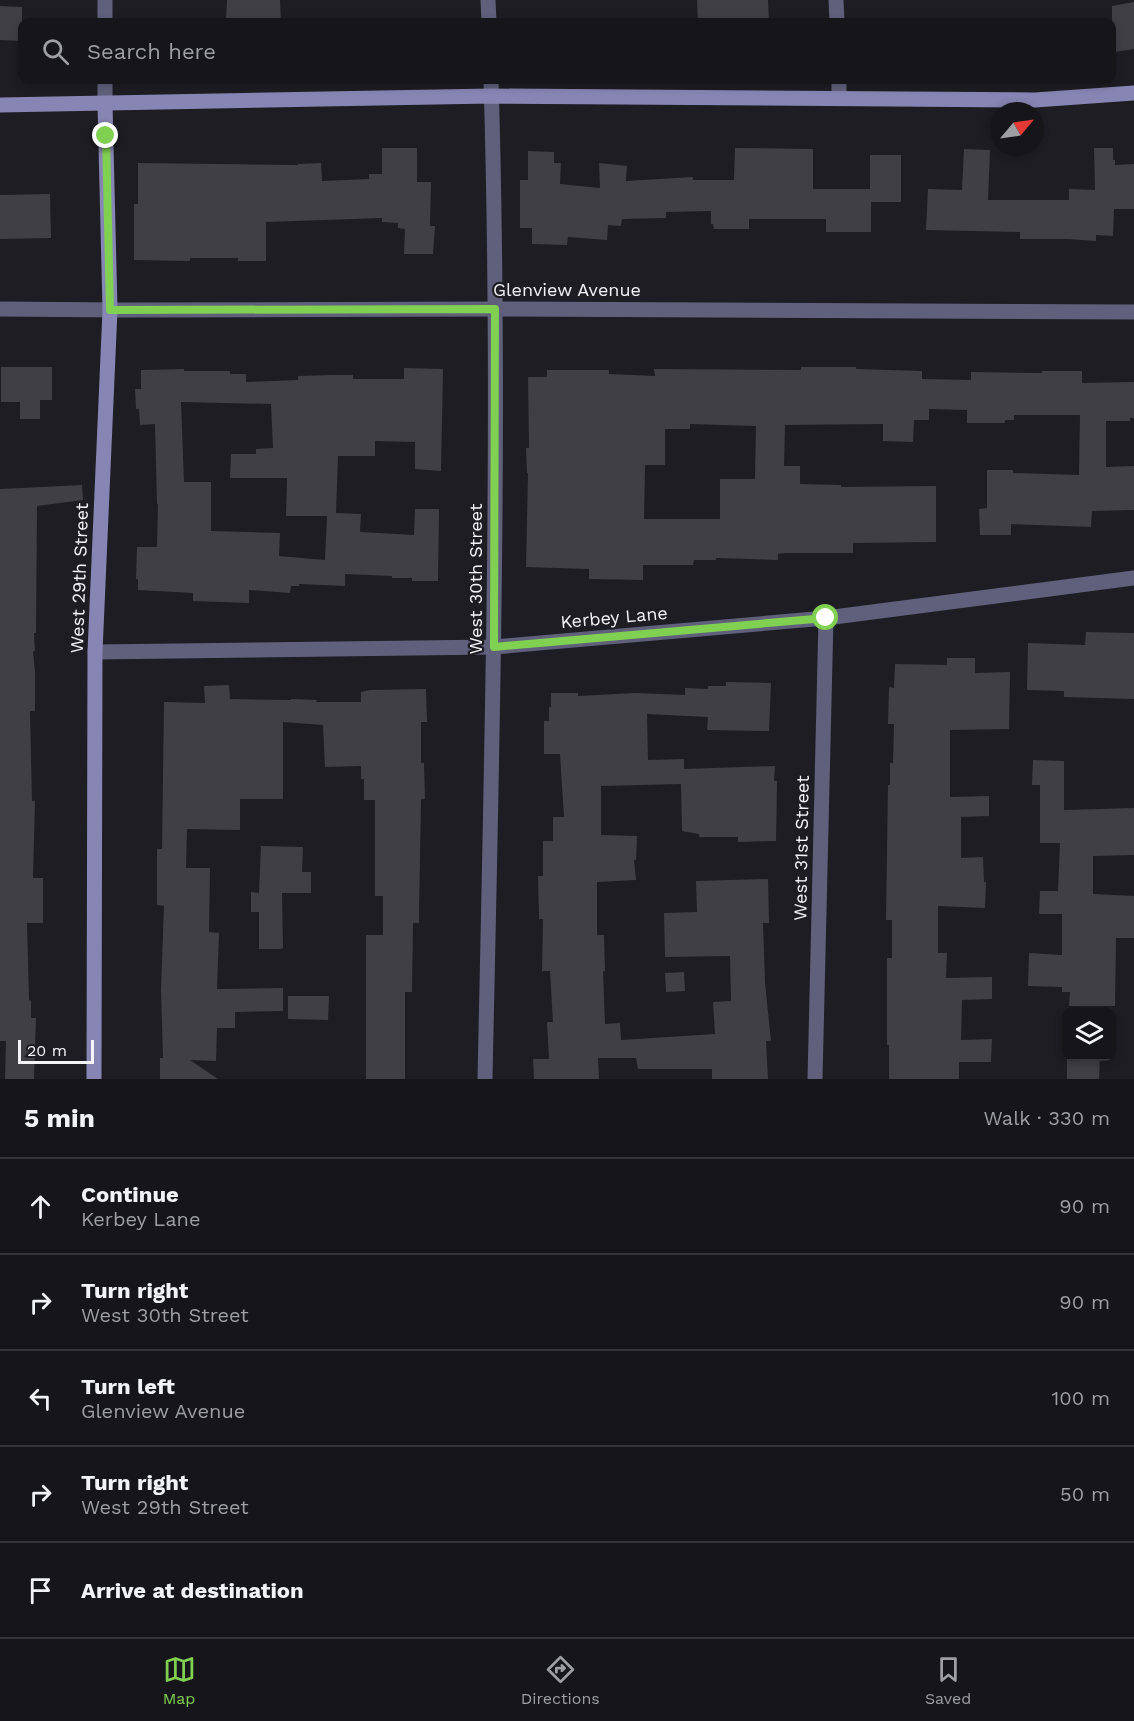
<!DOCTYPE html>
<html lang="en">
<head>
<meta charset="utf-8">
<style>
  :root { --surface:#16161a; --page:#232327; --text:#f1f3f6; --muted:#9e9fa2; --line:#353539; --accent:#80d051 }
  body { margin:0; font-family:"Work Sans",sans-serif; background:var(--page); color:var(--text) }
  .controls { position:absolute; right:18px; bottom:18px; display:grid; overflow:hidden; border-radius:12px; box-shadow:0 3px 9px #0003 }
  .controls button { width:54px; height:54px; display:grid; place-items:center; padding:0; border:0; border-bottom:2px solid var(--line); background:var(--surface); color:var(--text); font:30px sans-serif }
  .compass { position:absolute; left:990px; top:102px; width:54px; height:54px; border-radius:50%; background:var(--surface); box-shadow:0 3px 9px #0003; rotate:61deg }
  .scale { position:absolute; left:18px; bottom:15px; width:76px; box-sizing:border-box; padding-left:6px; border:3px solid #f4f4f8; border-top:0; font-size:16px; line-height:21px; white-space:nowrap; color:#f4f4f8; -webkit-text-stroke:4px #1d1d23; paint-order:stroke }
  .stop { position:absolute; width:18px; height:18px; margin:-14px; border:4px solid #80d051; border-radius:50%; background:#fff }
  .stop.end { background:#80d051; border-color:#fff; box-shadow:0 2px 6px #0008 }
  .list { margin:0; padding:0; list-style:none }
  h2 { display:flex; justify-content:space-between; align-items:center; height:78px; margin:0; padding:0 24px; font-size:26px }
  h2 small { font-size:20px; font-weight:400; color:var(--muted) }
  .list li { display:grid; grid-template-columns:39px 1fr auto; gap:18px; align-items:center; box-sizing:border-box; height:96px; padding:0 24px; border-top:2px solid var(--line) }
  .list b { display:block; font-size:22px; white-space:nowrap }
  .list p { margin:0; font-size:20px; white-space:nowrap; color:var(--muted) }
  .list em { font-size:20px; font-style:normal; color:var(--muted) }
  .icon { flex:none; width:33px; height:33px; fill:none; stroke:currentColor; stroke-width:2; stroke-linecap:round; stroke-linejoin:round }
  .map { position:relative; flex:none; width:1134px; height:1079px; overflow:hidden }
  .search { position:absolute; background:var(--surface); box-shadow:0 3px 9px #0003; left:18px; right:18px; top:18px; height:66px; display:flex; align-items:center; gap:15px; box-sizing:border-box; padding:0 21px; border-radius:12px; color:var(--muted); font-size:22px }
  .sheet { height:558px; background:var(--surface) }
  nav { display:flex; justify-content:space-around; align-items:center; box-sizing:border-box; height:84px; border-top:2px solid var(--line); background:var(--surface); font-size:16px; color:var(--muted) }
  nav a { display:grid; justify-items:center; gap:3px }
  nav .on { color:var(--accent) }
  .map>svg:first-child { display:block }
</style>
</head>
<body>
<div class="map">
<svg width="1134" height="1079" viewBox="0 0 1134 1079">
  <rect width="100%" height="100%" fill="#1d1d23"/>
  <!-- building -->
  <g fill="#3f3f45" fill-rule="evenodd">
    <polygon points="227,0 280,0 281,22 226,22"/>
    <polygon points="697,0 768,0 769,22 698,22"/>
    <polygon points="1134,2 1134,49 1114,52 1112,42 1112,6"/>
    <polygon points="0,6 22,7 22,41 0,40"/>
    <polygon points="382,148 417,148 417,182 431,182 430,226 435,226 433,254 404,254 405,229 398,228 398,223 382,222 382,218 266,222 266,261 238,261 238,258 190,258 190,261 134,260 134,204 138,204 138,163 298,165 298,164 321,163 322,181 369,179 369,174 382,174"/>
    <polygon points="735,148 813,149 813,189 870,189 870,155 901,155 901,202 871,202 871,232 826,232 826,219 749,219 749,229 714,229 713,224 711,224 711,211 666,212 666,218 622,219 621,226 608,225 607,240 568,237 567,245 532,244 532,228 520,228 520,180 528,180 528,151 554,152 554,163 561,163 560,184 600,188 599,163 627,166 626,181 693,177 693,180 734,180"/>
    <polygon points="1094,148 1113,148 1113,160 1115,160 1115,165 1134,164 1134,209 1114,209 1113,236 1096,235 1096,241 1068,239 1020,239 1020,232 926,230 928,189 962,190 964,149 990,150 988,200 1069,200 1069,189 1095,190"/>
    <polygon points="50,194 51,238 0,239 0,195"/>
    <polygon points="1,367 52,367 52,400 40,400 40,419 20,419 20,402 1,402"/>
    <path d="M801 367H856V369L922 371V379L971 380V372L1042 373V371H1082V383L1134 382V418H1130V421H1106V467L1134 466V510L1092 511 1091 527 1011 524V535H980L979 509 987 508V470H1013V473L1079 475 1080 415H1014V420H1005V423H967V410L929 409V420H914L913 442 883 441V424L785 425 784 466H800V484L841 485V487L936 486V542L853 543V553H786L778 554V560L716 558V560H694L693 565H643V580L589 579V569L526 567 528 473H527L526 448H529L528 377H547V370H609V374L655 376 654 369 801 370ZM690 424 756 426 755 479H720V519H644L645 465H665V429H690Z"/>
    <path d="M404 368 443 369 441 471 415 469V442L375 441V456H338L336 513 361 514 360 532 414 535 415 509H439L438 581H412V578H392V576L345 574V586L299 584V586H291L290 593 249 590V603L193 601V593L138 590V579H136L137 547H157L158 504H157L155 424 140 425 139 409H136L135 389H141V370L184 369V371H230V374H246V382L298 380V376L332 375H353V379H404ZM181 402 271 404 273 448 256 449V454H231L230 478H287L286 516H327L325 560 279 556 280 533 211 531V482H184Z"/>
    <polygon points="82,485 83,500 37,506 36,633 34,633 35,651 33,651 35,671 35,711 30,711 32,801 35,801 33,878 43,878 43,923 27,923 29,1000 31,1001 31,1018 36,1018 34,1079 5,1079 6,1041 0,1041 0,489"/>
    <polygon points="1086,632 1134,633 1134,699 1064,697 1064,691 1027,690 1028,643 1085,645"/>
    <polygon points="947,658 975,658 975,673 1010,672 1009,729 950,730 950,797 989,796 989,816 961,817 961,858 983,857 984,882 986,882 985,908 938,906 938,953 947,953 946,978 992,977 992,999 962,1000 961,1040 992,1039 991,1062 959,1062 959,1079 889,1079 889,1045 887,1045 887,958 892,958 892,920 886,920 888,785 890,785 890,763 893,763 894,724 888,724 889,687 894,688 895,664 947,665"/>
    <polygon points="726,682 771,683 769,731 707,730 708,717 647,714 648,760 684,759 684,769 775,766 774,781 777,781 776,841 738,842 738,837 699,837 699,834 682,831 681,784 601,786 601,835 637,836 636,860 634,860 636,880 597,882 597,935 604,935 605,971 603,971 605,1024 620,1023 621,1040 715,1034 713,1002 731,1001 730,956 665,957 664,913 697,912 696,881 768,879 769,923 763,923 765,983 771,1041 766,1041 768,1079 712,1079 712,1069 638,1069 636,1058 598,1058 599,1079 534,1079 533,1059 549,1059 547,1022 553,1022 550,971 542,971 543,919 539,919 538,876 543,876 543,841 553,841 553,817 564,817 560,754 544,754 544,721 549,721 549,707 551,707 551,693 578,693 578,696 635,693 685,695 685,688 708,689 708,686 726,686"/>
    <polygon points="229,685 230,699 291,700 291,699 317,700 316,702 361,702 361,692 370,690 426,689 427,722 421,722 421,763 424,763 425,799 421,799 419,914 419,923 413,923 412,992 405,992 405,1079 366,1079 366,935 383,935 383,896 375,896 375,800 364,800 364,779 361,779 361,766 325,767 323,725 283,722 283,799 240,799 240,830 187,829 186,868 210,868 209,932 219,933 217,989 283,988 283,1011 235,1012 235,1028 217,1028 216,1061 190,1060 218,1079 160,1079 160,1058 163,1058 161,990 164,906 157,905 157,849 162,849 164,702 205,703 204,686"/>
    <polygon points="1033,760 1064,761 1064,810 1134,808 1134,855 1093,856 1093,894 1134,896 1134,938 1116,938 1115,1006 1069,1006 1070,992 1062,992 1062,987 1028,986 1029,953 1062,955 1062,914 1039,914 1040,891 1058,891 1060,843 1040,843 1040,785 1032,785"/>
    <polygon points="261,846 303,847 302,872 311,872 311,893 282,893 283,948 280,949 259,949 259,912 251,912 251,892 259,893"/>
    <polygon points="684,972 685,991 666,992 665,973"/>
    <polygon points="288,996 329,996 328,1020 288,1019"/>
    <polygon points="1067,1056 1100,1056 1099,1079 1067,1079"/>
  </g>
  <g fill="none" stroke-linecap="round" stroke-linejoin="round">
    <!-- street -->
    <g stroke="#60607c" stroke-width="15">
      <polyline points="105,0 105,22"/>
      <polyline points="488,0 489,22"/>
      <polyline points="836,0 837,22"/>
      <polyline points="105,80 105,104"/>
      <polyline points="839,80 839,98"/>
      <polyline points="0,309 121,310 495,309 1134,312"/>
      <polyline points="95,652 494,647 826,618 1134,578"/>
      <path d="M485 1079C492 746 501 413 491 80"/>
      <polyline points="815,1079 826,618"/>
    </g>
    <!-- secondary -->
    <g stroke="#8785b3" stroke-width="15">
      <polyline points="0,105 491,96 1035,100 1134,93"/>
      <polyline points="94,1079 95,652 110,310 105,104"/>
    </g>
  </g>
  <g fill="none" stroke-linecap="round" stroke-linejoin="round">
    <!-- route -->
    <polyline stroke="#80d051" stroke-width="8" points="106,136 110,310 495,309 494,647 826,618"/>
  </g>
  <g text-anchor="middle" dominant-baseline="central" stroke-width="4.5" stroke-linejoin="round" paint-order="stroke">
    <!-- street labels -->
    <g font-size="18" fill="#f4f4f8" stroke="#1d1d23">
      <text x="567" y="289">Glenview Avenue</text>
      <text transform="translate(79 578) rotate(-88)">West 29th Street</text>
      <text transform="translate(475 579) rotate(-90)">West 30th Street</text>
      <text transform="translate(614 617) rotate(-5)">Kerbey Lane</text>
      <text transform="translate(801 848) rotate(-89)">West 31st Street</text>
    </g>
  </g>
</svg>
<div class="controls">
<button><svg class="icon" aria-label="layers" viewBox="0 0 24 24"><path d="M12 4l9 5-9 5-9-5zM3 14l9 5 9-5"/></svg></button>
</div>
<svg class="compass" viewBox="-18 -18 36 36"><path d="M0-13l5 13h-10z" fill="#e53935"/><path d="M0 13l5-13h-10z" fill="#9e9fa2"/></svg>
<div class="scale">20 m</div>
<div class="stop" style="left:826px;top:618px"></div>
<div class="stop end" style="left:106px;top:136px"></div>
<div class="search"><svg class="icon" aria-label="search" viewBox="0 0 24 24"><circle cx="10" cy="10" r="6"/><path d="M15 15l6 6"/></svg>Search here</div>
</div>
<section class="sheet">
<h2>5 min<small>Walk · 330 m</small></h2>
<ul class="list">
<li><svg class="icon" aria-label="ahead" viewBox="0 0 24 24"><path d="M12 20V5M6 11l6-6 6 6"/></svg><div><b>Continue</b><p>Kerbey Lane</p></div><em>90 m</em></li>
<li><svg class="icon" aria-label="right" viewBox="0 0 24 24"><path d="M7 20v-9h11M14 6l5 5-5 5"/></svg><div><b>Turn right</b><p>West 30th Street</p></div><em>90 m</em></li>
<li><svg class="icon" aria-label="left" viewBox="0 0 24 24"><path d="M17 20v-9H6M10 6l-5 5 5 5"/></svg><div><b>Turn left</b><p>Glenview Avenue</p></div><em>100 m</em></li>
<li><svg class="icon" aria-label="right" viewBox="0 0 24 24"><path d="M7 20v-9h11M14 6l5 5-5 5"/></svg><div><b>Turn right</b><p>West 29th Street</p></div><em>50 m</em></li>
<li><svg class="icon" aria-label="arrive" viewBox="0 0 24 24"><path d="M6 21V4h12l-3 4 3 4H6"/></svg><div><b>Arrive at destination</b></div></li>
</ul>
</section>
<nav>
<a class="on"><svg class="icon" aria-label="map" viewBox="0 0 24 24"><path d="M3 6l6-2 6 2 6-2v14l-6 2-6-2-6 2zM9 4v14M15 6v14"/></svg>Map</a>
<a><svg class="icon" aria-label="directions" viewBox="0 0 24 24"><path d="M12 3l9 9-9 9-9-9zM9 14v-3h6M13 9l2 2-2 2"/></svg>Directions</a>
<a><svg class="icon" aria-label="saved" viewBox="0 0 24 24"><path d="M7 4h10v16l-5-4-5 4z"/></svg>Saved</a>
</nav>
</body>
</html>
